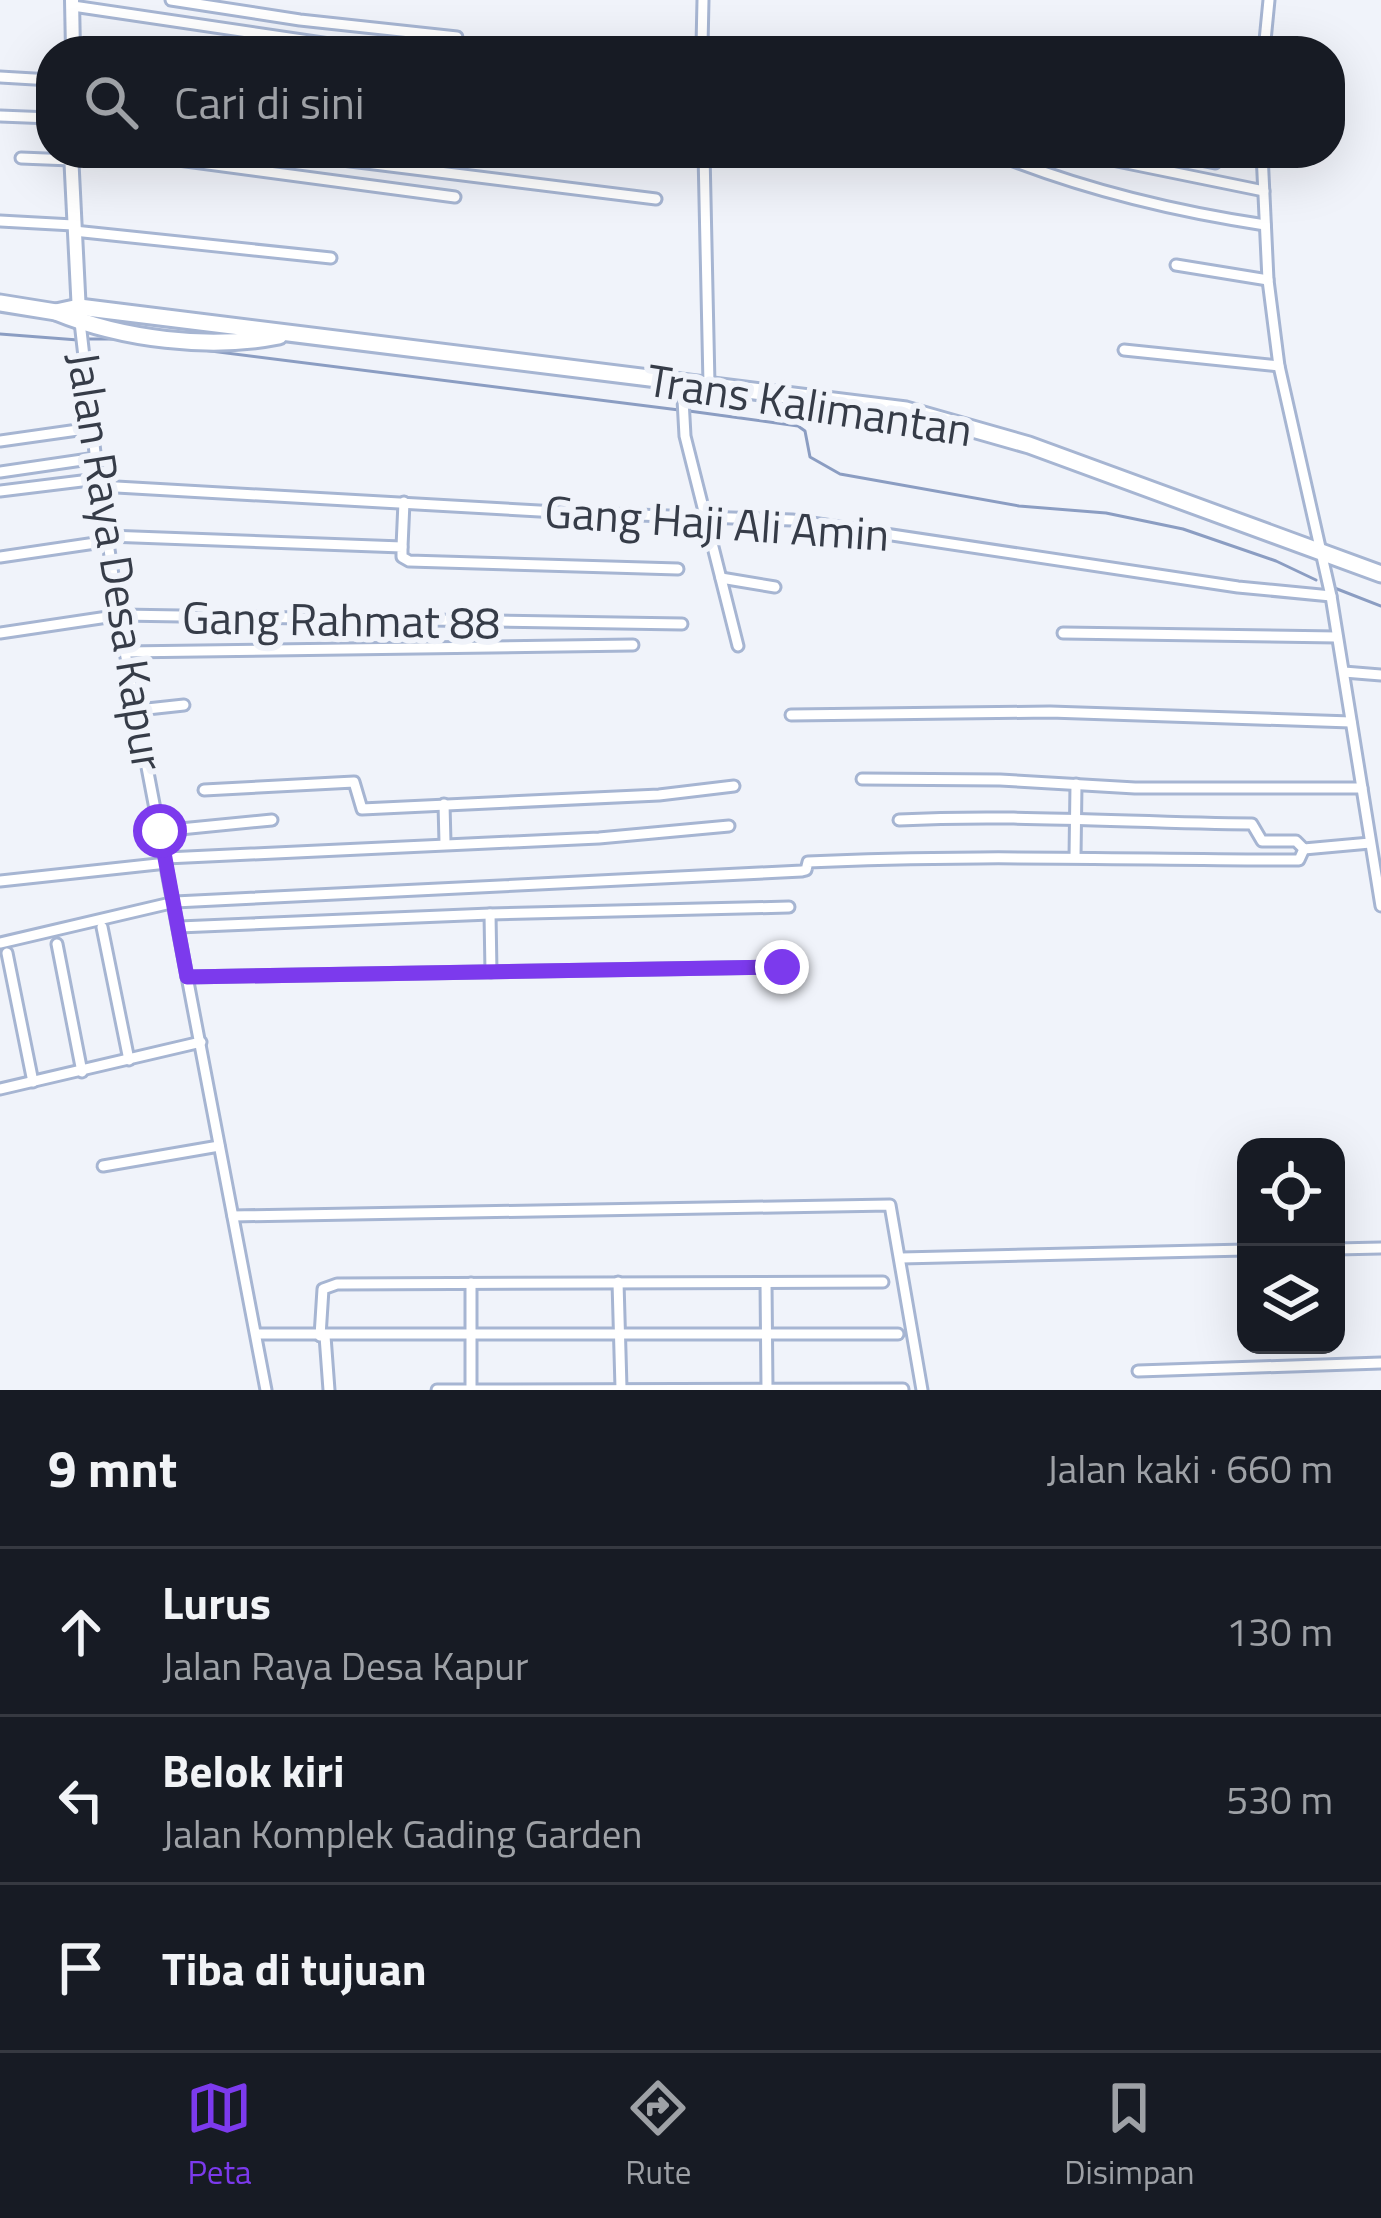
<!DOCTYPE html>
<html lang="id">
<head>
<meta charset="utf-8">
<style>
  :root { --surface:#171b24; --page:#20242c; --text:#f1f3f6; --muted:#9ea1a6; --line:#363941; --accent:#7c3aed }
  body { margin:0; font-family:"Titillium Web",sans-serif; background:var(--page); color:var(--text) }
  .controls { position:absolute; right:36px; bottom:36px; display:grid; overflow:hidden; border-radius:24px; box-shadow:0 12px 48px #0002 }
  .controls button { width:108px; height:108px; display:grid; place-items:center; padding:0; border:0; border-bottom:3px solid var(--line); background:var(--surface); color:var(--text); font:60px sans-serif }
  .stop { position:absolute; width:36px; height:36px; margin:-27px; border:9px solid #7c3aed; border-radius:50%; background:#fff }
  .stop.end { background:#7c3aed; border-color:#fff; box-shadow:0 3px 12px #0008 }
  .list { margin:0; padding:0; list-style:none }
  h2 { display:flex; justify-content:space-between; align-items:center; height:156px; margin:0; padding:0 48px; font-size:51px }
  h2 small { font-size:39px; font-weight:400; color:var(--muted) }
  .list li { display:grid; grid-template-columns:78px 1fr auto; gap:36px; align-items:center; box-sizing:border-box; height:168px; padding:0 48px; border-top:3px solid var(--line) }
  .list b { display:block; font-size:45px; white-space:nowrap }
  .list p { margin:0; font-size:39px; white-space:nowrap; color:var(--muted) }
  .list em { font-size:39px; font-style:normal; color:var(--muted) }
  .icon { flex:none; width:66px; height:66px; fill:none; stroke:currentColor; stroke-width:2; stroke-linecap:round; stroke-linejoin:round }
  .map { position:relative; flex:none; width:1381px; height:1390px; overflow:hidden }
  .search { position:absolute; background:var(--surface); box-shadow:0 12px 48px #0002; left:36px; right:36px; top:36px; height:132px; display:flex; align-items:center; gap:30px; box-sizing:border-box; padding:0 42px; border-radius:48px; color:var(--muted); font-size:45px }
  .sheet { height:660px; background:var(--surface) }
  nav { display:flex; justify-content:space-around; align-items:center; box-sizing:border-box; height:168px; border-top:3px solid var(--line); background:var(--surface); font-size:33px; color:var(--muted) }
  nav a { display:grid; justify-items:center; gap:6px }
  nav .on { color:var(--accent) }
  .map>svg:first-child { display:block }
</style>
</head>
<body>
<div class="map">
<svg width="1381" height="1390" viewBox="0 0 1381 1390">
  <rect width="100%" height="100%" fill="#f0f3fa"/>
  <g fill="none" stroke-linecap="round" stroke-linejoin="round">
    <!-- stream -->
    <g stroke="#8b9dc2" stroke-width="3">
      <polyline points="0,334 78,340"/>
      <polyline points="88,339 120,339"/>
      <polyline points="195,349 679,410"/>
      <polyline points="689,411 798,426 805,431 810,457 840,474 1019,506 1106,513 1183,529 1276,561 1316,580"/>
      <polyline points="1332,587 1381,606"/>
    </g>
    <defs>
      <g id="street">
        <polyline points="171,0 300,20 457,37"/>
        <polyline points="73,6 377,51"/>
        <polyline points="702,46 703,0"/>
        <polyline points="702,51 702,46 721,51"/>
        <polyline points="1264,51 1269,0"/>
        <polyline points="0,77 51,80"/>
        <polyline points="0,116 51,118"/>
        <polyline points="126,153 455,197"/>
        <polyline points="286,153 656,199"/>
        <polyline points="704,153 709,384"/>
        <path d="M993 153C1081 189 1172 211 1265 225"/>
        <polyline points="1100,153 1102,158 1112,160 1264,191"/>
        <polyline points="1166,153 1215,163 1218,153"/>
        <polyline points="1262,153 1268,280 1279,366 1331,596 1381,906"/>
        <polyline points="21,158 71,160"/>
        <polyline points="0,221 73,225"/>
        <polyline points="74,231 331,258"/>
        <polyline points="1176,265 1268,280"/>
        <polyline points="80,322 98,479 125,652 266,1390"/>
        <polyline points="1124,350 1279,366"/>
        <polyline points="682,381 685,436 738,646"/>
        <polyline points="0,441 92,428"/>
        <polyline points="0,472 96,458"/>
        <polyline points="99,486 575,513 792,520 1238,587 1331,596"/>
        <polyline points="0,491 98,479"/>
        <polyline points="108,536 402,547 402,557 409,561 678,569"/>
        <polyline points="402,547 404,502"/>
        <polyline points="0,557 109,541"/>
        <polyline points="721,578 775,587"/>
        <polyline points="0,633 121,615 682,624"/>
        <polyline points="1063,633 1337,637"/>
        <polyline points="125,652 633,645"/>
        <polyline points="1344,672 1381,675"/>
        <polyline points="138,710 184,705"/>
        <polyline points="791,715 1050,712 1351,722"/>
        <polyline points="862,779 1000,780 1135,788 1362,788"/>
        <polyline points="204,790 354,782 362,809 659,795 734,786"/>
        <polyline points="444,804 445,843"/>
        <path d="M899 820C1016 814 1134 823 1252 824L1262 841H1296L1304 849 1370 843"/>
        <polyline points="160,831 272,820"/>
        <polyline points="1075,857 1076,784"/>
        <polyline points="166,858 599,838 729,826"/>
        <polyline points="0,881 167,863"/>
        <polyline points="490,914 491,972"/>
        <polyline points="102,927 129,1060"/>
        <polyline points="179,927 490,914 789,907"/>
        <path d="M0 943 175 902 802 871 806 870 808 862C971 854 1135 860 1299 860L1304 849"/>
        <polyline points="57,944 82,1072"/>
        <polyline points="7,953 33,1082"/>
        <polyline points="187,977 782,967"/>
        <polyline points="0,1089 201,1042"/>
        <polyline points="103,1166 219,1146"/>
        <polyline points="233,1216 890,1205 922,1390"/>
        <polyline points="1336,1249 1381,1248"/>
        <polyline points="901,1258 1246,1250"/>
        <polyline points="618,1282 621,1388"/>
        <polyline points="471,1283 471,1390 903,1389"/>
        <polyline points="766,1283 767,1389"/>
        <polyline points="258,1334 898,1334"/>
        <polyline points="320,1336 323,1289 337,1284 883,1282"/>
        <polyline points="325,1336 329,1390"/>
        <polyline points="1138,1371 1381,1363"/>
        <polyline points="437,1390 471,1390"/>
      </g>
      <g id="secondary">
        <polyline points="72,0 73,51"/>
        <polyline points="71,153 79,313"/>
      </g>
      <g id="highway">
        <polyline points="0,303 56,312 79,307 906,410 1029,445 1381,574"/>
        <path d="M56 312C122 339 209 350 279 336"/>
      </g>
    </defs>
    <!-- street casing -->
    <use href="#street" stroke="#a6b5d2" stroke-width="15"/>
    <!-- secondary casing -->
    <use href="#secondary" stroke="#a6b5d2" stroke-width="18"/>
    <!-- highway casing -->
    <use href="#highway" stroke="#a6b5d2" stroke-width="21"/>
    <!-- street -->
    <use href="#street" stroke="#fff" stroke-width="9"/>
    <!-- secondary -->
    <use href="#secondary" stroke="#fff" stroke-width="12"/>
    <!-- highway -->
    <use href="#highway" stroke="#fff" stroke-width="15"/>
  </g>
  <g fill="none" stroke-linecap="round" stroke-linejoin="round">
    <!-- route -->
    <polyline stroke="#7c3aed" stroke-width="15" points="160,831 187,977 782,967"/>
  </g>
  <g text-anchor="middle" dominant-baseline="central" stroke-width="12" stroke-linejoin="round" paint-order="stroke">
    <!-- street labels -->
    <g font-size="45" fill="#363c48" stroke="#f0f3fa">
      <text transform="translate(810 404) rotate(9)">Trans Kalimantan</text>
      <text transform="translate(717 522) rotate(4)">Gang Haji Ali Amin</text>
      <text transform="translate(117 561) rotate(81)">Jalan Raya Desa Kapur</text>
      <text transform="translate(341 619) rotate(1)">Gang Rahmat 88</text>
    </g>
  </g>
</svg>
<div class="controls">
<button><svg class="icon" aria-label="locate" viewBox="0 0 24 24"><circle cx="12" cy="12" r="6"/><path d="M12 2v4M12 18v4M2 12h4M18 12h4"/></svg></button>
<button><svg class="icon" aria-label="layers" viewBox="0 0 24 24"><path d="M12 4l9 5-9 5-9-5zM3 14l9 5 9-5"/></svg></button>
</div>
<div class="stop" style="left:160px;top:831px"></div>
<div class="stop end" style="left:782px;top:967px"></div>
<div class="search"><svg class="icon" aria-label="search" viewBox="0 0 24 24"><circle cx="10" cy="10" r="6"/><path d="M15 15l6 6"/></svg>Cari di sini</div>
</div>
<section class="sheet">
<h2>9 mnt<small>Jalan kaki · 660 m</small></h2>
<ul class="list">
<li><svg class="icon" aria-label="ahead" viewBox="0 0 24 24"><path d="M12 20V5M6 11l6-6 6 6"/></svg><div><b>Lurus</b><p>Jalan Raya Desa Kapur</p></div><em>130 m</em></li>
<li><svg class="icon" aria-label="left" viewBox="0 0 24 24"><path d="M17 20v-9H6M10 6l-5 5 5 5"/></svg><div><b>Belok kiri</b><p>Jalan Komplek Gading Garden</p></div><em>530 m</em></li>
<li><svg class="icon" aria-label="arrive" viewBox="0 0 24 24"><path d="M6 21V4h12l-3 4 3 4H6"/></svg><div><b>Tiba di tujuan</b></div></li>
</ul>
</section>
<nav>
<a class="on"><svg class="icon" aria-label="map" viewBox="0 0 24 24"><path d="M3 6l6-2 6 2 6-2v14l-6 2-6-2-6 2zM9 4v14M15 6v14"/></svg>Peta</a>
<a><svg class="icon" aria-label="directions" viewBox="0 0 24 24"><path d="M12 3l9 9-9 9-9-9zM9 14v-3h6M13 9l2 2-2 2"/></svg>Rute</a>
<a><svg class="icon" aria-label="saved" viewBox="0 0 24 24"><path d="M7 4h10v16l-5-4-5 4z"/></svg>Disimpan</a>
</nav>
</body>
</html>
